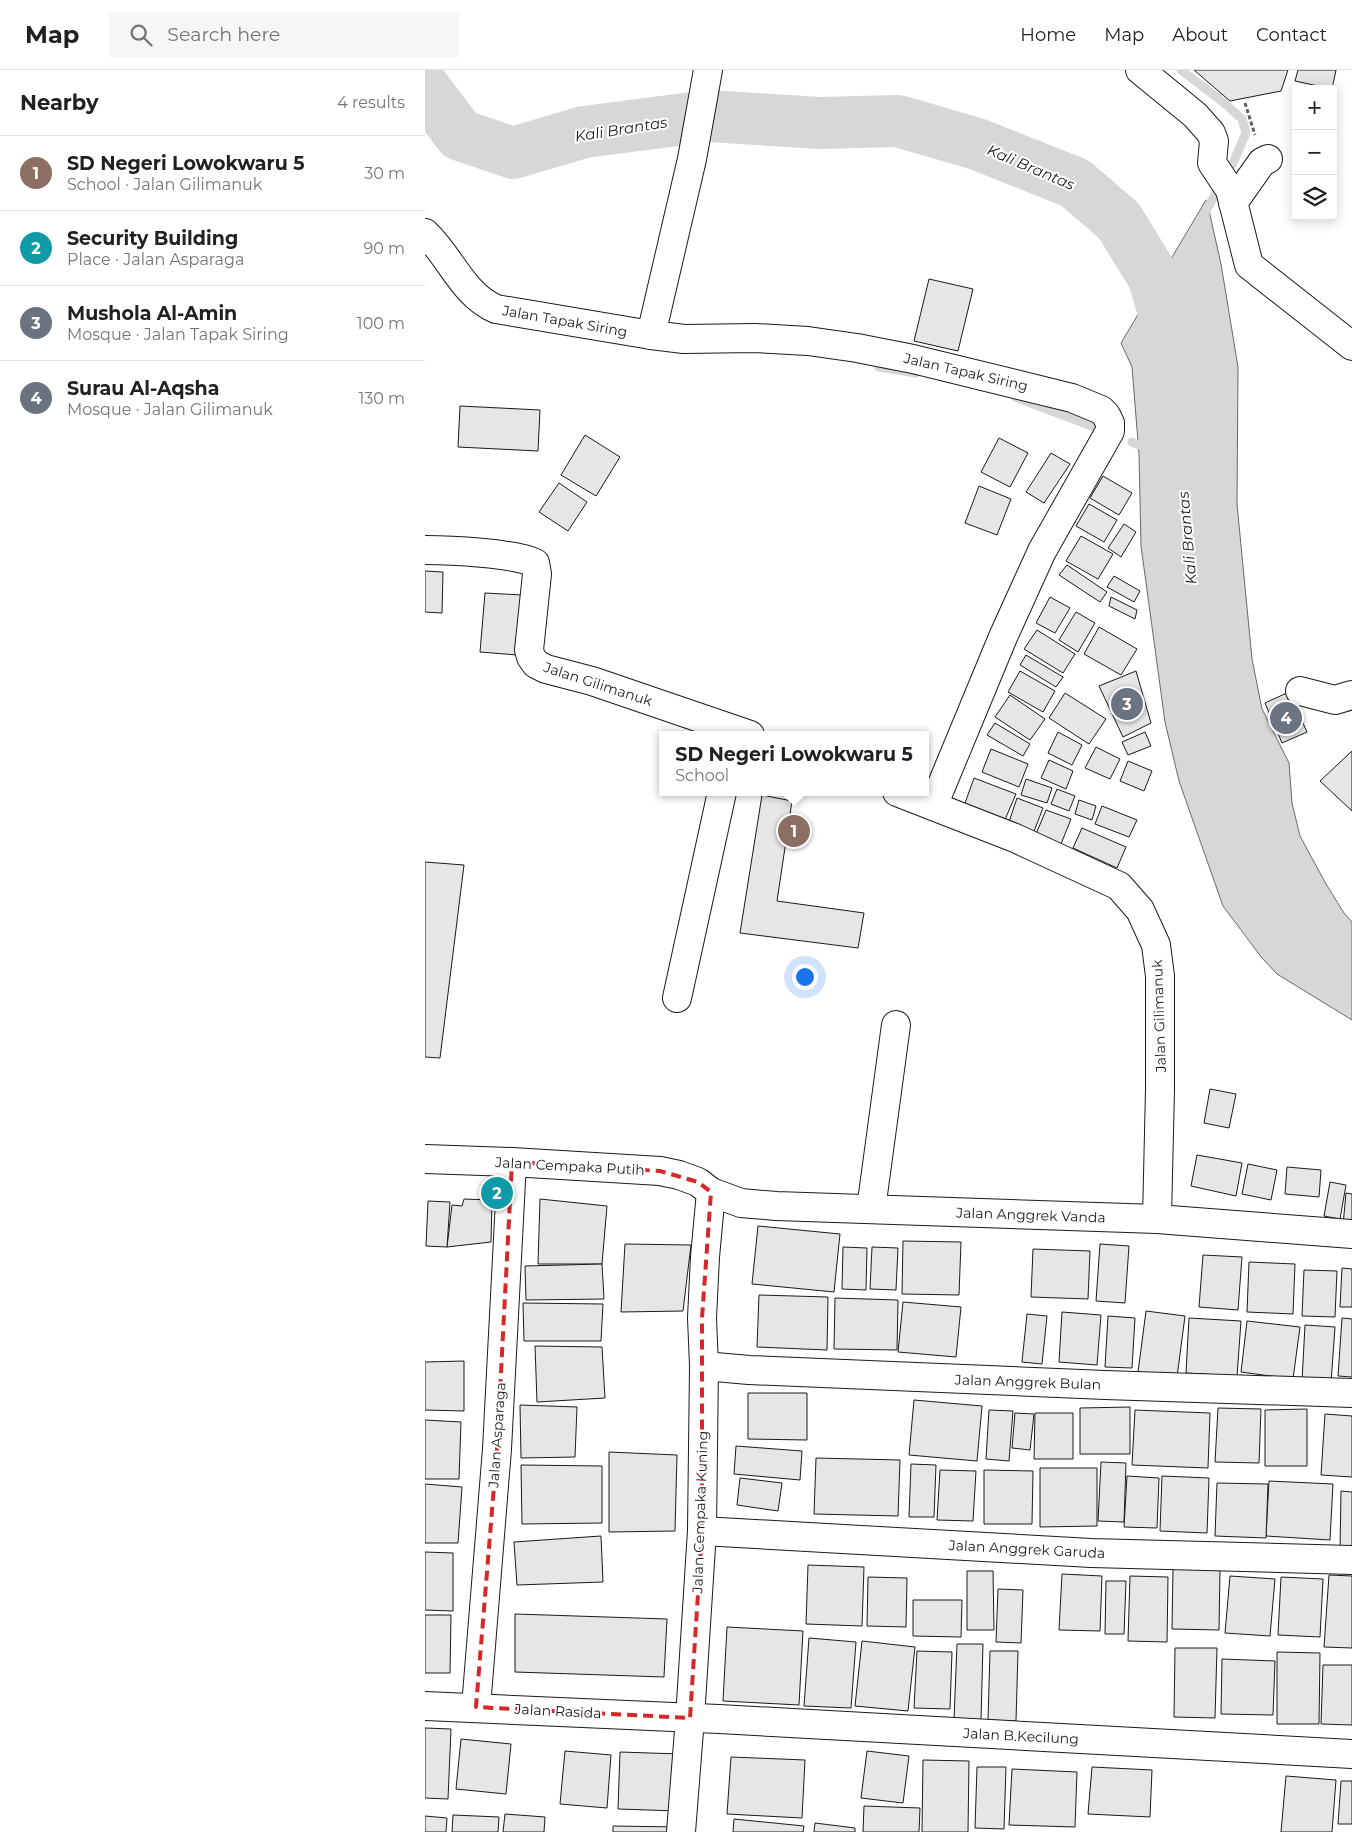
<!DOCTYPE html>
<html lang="en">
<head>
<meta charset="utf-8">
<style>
  :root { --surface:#fff; --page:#f6f6f6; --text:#202124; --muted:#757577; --line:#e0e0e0; --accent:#7c3aed }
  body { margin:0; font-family:Montserrat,sans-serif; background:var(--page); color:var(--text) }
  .controls { position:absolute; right:15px; top:15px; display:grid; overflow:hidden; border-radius:0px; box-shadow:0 2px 12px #0003 }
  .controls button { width:45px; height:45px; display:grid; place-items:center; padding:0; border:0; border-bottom:1px solid var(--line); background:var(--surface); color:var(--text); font:25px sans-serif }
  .you { position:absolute; left:379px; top:906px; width:18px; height:18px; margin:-12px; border:4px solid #fff; border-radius:50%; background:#1a73e8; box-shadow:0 0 0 8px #1a73e833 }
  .badge { display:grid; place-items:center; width:32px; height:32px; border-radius:50%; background:var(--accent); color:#fff; font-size:16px; font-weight:700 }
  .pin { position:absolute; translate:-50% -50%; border:2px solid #fff; box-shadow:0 1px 5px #0006 }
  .popup { position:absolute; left:234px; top:661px; width:270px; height:65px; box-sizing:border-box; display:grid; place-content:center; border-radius:0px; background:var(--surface); filter:drop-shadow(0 1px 4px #0005); font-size:16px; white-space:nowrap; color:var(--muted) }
  .popup b { font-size:19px; color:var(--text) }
  .popup::after { content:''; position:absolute; left:50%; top:100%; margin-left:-10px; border:10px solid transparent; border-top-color:var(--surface) }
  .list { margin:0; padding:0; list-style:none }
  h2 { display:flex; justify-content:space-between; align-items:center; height:65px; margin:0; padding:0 20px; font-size:21px }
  h2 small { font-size:16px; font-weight:400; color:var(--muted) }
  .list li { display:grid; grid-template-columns:32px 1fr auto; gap:15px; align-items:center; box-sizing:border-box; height:75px; padding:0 20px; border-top:1px solid var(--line) }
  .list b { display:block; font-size:19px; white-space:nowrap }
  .list p { margin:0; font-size:16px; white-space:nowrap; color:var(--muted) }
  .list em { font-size:16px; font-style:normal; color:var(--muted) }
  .icon { flex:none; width:28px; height:28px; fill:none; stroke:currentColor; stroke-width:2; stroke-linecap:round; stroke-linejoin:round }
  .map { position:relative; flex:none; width:927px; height:1762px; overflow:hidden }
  header { display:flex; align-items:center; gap:30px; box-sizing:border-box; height:70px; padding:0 25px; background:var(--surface); border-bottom:1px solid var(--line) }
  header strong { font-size:24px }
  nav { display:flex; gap:28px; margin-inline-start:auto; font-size:18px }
  .search { width:350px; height:45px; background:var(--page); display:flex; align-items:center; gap:12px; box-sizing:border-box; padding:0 18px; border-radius:0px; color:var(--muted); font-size:19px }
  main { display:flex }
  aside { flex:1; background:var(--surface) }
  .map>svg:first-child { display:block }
</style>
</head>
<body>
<header>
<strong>Map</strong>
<div class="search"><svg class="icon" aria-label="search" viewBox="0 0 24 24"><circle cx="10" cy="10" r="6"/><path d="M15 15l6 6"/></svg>Search here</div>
<nav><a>Home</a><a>Map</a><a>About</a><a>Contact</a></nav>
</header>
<main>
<aside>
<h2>Nearby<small>4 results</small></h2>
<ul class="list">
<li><span class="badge" style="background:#8d6e63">1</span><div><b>SD Negeri Lowokwaru 5</b><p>School · Jalan Gilimanuk</p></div><em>30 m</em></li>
<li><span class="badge" style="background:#0f9aa8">2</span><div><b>Security Building</b><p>Place · Jalan Asparaga</p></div><em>90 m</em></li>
<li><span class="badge" style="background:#6b7280">3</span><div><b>Mushola Al-Amin</b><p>Mosque · Jalan Tapak Siring</p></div><em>100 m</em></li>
<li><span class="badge" style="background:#6b7280">4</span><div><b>Surau Al-Aqsha</b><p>Mosque · Jalan Gilimanuk</p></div><em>130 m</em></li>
</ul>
</aside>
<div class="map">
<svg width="927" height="1762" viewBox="0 0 927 1762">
  <rect width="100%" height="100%" fill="#fff"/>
  <!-- water -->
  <polygon fill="#d7d7d7" stroke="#6a6a6a" points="781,130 783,136 796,194 813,297 812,434 827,589 837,639 864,693 867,733 875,766 901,814 919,843 927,852 927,950 852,904 837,888 798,836 754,711 740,652 716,476 714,384 707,297 696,273"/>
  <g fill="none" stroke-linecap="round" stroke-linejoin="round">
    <!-- stream -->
    <g stroke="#d7d7d7" stroke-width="9">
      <polyline points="756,0 798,32 817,49 821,63 809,91 778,146"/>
      <polyline points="454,297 491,303"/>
      <polyline points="590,327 672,358"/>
      <polyline points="707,372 724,379"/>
    </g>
    <!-- river -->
    <polyline stroke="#d7d7d7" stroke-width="52" points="0,19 35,65 88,83 159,62 283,46 394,53 473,51 552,74 650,113 694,151 729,208 750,283"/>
  </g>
  <!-- building -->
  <g fill="#e6e6e6" stroke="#1a1a1a">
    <polygon points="769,0 863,0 856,21 805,31"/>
    <polygon points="873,0 911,0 907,19 870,11"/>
    <polygon points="504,209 548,219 533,281 489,271"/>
    <polygon points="35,336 115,340 113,381 33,377"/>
    <polygon points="160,365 195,387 171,426 136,405"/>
    <polygon points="574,368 603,383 585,417 556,402"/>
    <polygon points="626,383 645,394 619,433 601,422"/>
    <polygon points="678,406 707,423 694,445 665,428"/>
    <polygon points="134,413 162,432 143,461 114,442"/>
    <polygon points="554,416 586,429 572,465 540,453"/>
    <polygon points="664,434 692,450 679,472 651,456"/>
    <polygon points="699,454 711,462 696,487 683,478"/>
    <polygon points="656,466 688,484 673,509 641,491"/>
    <polygon points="642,495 682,522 675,532 634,505"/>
    <polygon points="0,501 18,502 17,543 0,542"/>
    <polygon points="689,506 715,521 709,532 682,517"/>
    <polygon points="60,523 97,525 92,585 55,582"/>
    <polygon points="625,527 645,538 630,563 611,553"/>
    <polygon points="686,527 712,540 710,549 684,536"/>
    <polygon points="651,542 670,553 653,582 634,570"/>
    <polygon points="674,557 712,579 696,605 659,584"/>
    <polygon points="612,560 650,584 638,603 599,579"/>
    <polygon points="601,585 638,607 631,617 595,595"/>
    <polygon points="595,601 630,621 618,642 583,622"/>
    <polygon points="711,601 726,653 698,667 674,616"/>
    <polygon points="864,622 882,662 857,673 840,633"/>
    <polygon points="640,623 681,649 664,674 624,648"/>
    <polygon points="585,625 620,649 605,670 570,647"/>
    <polygon points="570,653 605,674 598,686 562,665"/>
    <polygon points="633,662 657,675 647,695 623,683"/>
    <polygon points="720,662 726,676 703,685 697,672"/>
    <polygon points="671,677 695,689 685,709 660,698"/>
    <polygon points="566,679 603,694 594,717 557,702"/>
    <polygon points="927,681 927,741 895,711"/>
    <polygon points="624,690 648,701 641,719 616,708"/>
    <polygon points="703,691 727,701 719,721 695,711"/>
    <polygon points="549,708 591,724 579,752 539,736"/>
    <polygon points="601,709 627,718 622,733 596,725"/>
    <polygon points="632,719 650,726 644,741 626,734"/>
    <polygon points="337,725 367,731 352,831 439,843 433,878 315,863"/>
    <polygon points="592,728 618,738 608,764 583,755"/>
    <polygon points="654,730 671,736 667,750 650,744"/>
    <polygon points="677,736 712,750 704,767 670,754"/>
    <polygon points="621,740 646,749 636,774 611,764"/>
    <polygon points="657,758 701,777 692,798 648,778"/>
    <polygon points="0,792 39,795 15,988 0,987"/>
    <polygon points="785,1019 811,1024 804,1058 779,1053"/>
    <polygon points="772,1085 817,1093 811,1126 766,1116"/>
    <polygon points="823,1094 852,1100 846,1130 817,1124"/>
    <polygon points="862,1097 896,1100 894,1127 860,1124"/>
    <polygon points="905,1112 921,1115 915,1149 899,1146"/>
    <polygon points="76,1115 81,1124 69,1131 64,1121"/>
    <polygon points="921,1123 927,1124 927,1156 918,1155"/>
    <polygon points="39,1129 67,1130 66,1172 22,1177 27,1135 37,1136"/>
    <polygon points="115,1129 182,1136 177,1194 113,1194"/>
    <polygon points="3,1131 25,1132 22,1177 1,1176"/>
    <polygon points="333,1156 415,1164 409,1222 327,1214"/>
    <polygon points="478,1171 536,1172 534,1225 477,1224"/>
    <polygon points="200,1174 266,1175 258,1241 196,1242"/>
    <polygon points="675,1174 704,1176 700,1233 671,1231"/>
    <polygon points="418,1177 442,1178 441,1220 417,1219"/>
    <polygon points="447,1177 473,1178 471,1220 445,1219"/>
    <polygon points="608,1179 665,1181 663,1229 606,1227"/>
    <polygon points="778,1185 817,1187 813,1240 774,1237"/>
    <polygon points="824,1192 870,1194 868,1244 822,1242"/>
    <polygon points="177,1194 179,1229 101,1230 100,1196"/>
    <polygon points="917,1198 927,1199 927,1237 915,1237"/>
    <polygon points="879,1200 912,1201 910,1247 877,1246"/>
    <polygon points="334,1225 403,1227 402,1280 332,1277"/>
    <polygon points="410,1228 473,1230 472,1280 409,1279"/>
    <polygon points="478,1232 536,1237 531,1287 473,1282"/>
    <polygon points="98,1233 178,1234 176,1271 99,1271"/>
    <polygon points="721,1241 760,1246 752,1307 713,1302"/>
    <polygon points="637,1242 676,1245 672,1295 634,1292"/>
    <polygon points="602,1244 622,1246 617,1294 597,1292"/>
    <polygon points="683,1246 710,1248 707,1298 680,1297"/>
    <polygon points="764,1248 816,1251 812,1306 761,1303"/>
    <polygon points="917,1248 927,1249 927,1307 913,1306"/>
    <polygon points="822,1251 875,1257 868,1309 816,1302"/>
    <polygon points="880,1255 910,1257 906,1313 877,1311"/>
    <polygon points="110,1276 177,1277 180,1328 112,1332"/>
    <polygon points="39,1291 39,1341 0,1340 0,1292"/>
    <polygon points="323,1323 382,1323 382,1370 323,1369"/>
    <polygon points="489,1330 557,1336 552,1391 484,1385"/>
    <polygon points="95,1335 152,1337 150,1387 96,1388"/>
    <polygon points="705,1337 705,1384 655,1384 655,1338"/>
    <polygon points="793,1338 836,1339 834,1393 790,1392"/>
    <polygon points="882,1339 882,1396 840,1396 840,1340"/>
    <polygon points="564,1340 588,1341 584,1391 561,1389"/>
    <polygon points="710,1340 785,1343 783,1398 707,1395"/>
    <polygon points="590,1343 609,1344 605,1380 587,1378"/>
    <polygon points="610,1343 648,1343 648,1389 609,1389"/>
    <polygon points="900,1344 927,1346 927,1407 896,1405"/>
    <polygon points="0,1350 36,1352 34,1409 0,1409"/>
    <polygon points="311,1376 377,1381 375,1410 309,1404"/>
    <polygon points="184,1382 252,1385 250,1461 184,1462"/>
    <polygon points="391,1388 475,1390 473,1446 389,1444"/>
    <polygon points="676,1392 701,1393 699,1452 673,1451"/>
    <polygon points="486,1394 511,1395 509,1447 484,1447"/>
    <polygon points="96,1395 177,1396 177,1453 97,1454"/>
    <polygon points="615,1398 672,1398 672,1456 615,1457"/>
    <polygon points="515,1400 551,1401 548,1451 512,1450"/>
    <polygon points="559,1400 608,1401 607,1454 559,1454"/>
    <polygon points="702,1406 734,1408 732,1458 699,1457"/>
    <polygon points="737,1406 784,1408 782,1463 735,1461"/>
    <polygon points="315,1408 357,1413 353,1441 312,1435"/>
    <polygon points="844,1411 908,1414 905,1470 841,1466"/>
    <polygon points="792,1413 843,1414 841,1468 790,1466"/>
    <polygon points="0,1414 37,1417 33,1473 0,1473"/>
    <polygon points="916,1421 927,1422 927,1481 915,1481"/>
    <polygon points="176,1466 178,1512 92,1515 89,1472"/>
    <polygon points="0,1482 28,1483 28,1541 0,1540"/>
    <polygon points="383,1495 439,1497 437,1556 381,1554"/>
    <polygon points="748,1499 795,1499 794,1560 747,1559"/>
    <polygon points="542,1501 568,1501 569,1560 542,1560"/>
    <polygon points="637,1504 677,1506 675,1561 634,1560"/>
    <polygon points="904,1505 927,1506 927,1578 899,1577"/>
    <polygon points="705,1506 743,1507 742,1572 703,1571"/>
    <polygon points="805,1506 850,1509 845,1566 800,1563"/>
    <polygon points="443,1507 482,1508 481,1557 442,1556"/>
    <polygon points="856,1507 898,1509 895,1567 853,1565"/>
    <polygon points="681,1511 701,1511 699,1564 680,1564"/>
    <polygon points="573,1519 598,1520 596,1573 571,1572"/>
    <polygon points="488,1530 537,1530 536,1567 488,1566"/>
    <polygon points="90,1544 242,1549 239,1607 90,1602"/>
    <polygon points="0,1545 26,1545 25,1603 0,1603"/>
    <polygon points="302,1557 378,1561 374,1635 298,1631"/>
    <polygon points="384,1568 431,1572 426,1638 379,1636"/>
    <polygon points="437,1571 490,1577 483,1641 430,1636"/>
    <polygon points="532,1574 558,1574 556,1650 529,1650"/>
    <polygon points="750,1578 792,1578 790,1648 749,1647"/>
    <polygon points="492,1581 527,1582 525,1639 489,1638"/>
    <polygon points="565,1581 593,1581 591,1651 563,1650"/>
    <polygon points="852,1582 895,1583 894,1654 852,1654"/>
    <polygon points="797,1589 850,1591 848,1645 796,1644"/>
    <polygon points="898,1595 927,1595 927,1655 896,1654"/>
    <polygon points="0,1658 26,1659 23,1729 0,1728"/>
    <polygon points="36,1669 86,1674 81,1724 31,1719"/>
    <polygon points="140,1681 186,1685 182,1738 135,1734"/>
    <polygon points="442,1681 484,1686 478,1733 436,1728"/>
    <polygon points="195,1682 255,1684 253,1741 193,1739"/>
    <polygon points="306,1687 380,1690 377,1748 302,1744"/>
    <polygon points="498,1690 544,1691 543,1762 497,1762"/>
    <polygon points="552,1697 581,1697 579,1759 550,1758"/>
    <polygon points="667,1697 727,1700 725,1747 663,1744"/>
    <polygon points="587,1699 652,1702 650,1757 584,1755"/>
    <polygon points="861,1706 911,1710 907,1762 856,1762"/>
    <polygon points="916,1711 927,1711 927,1754 913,1754"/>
    <polygon points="439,1736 495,1738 494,1762 438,1762"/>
    <polygon points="80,1744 120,1747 119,1762 78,1762"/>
    <polygon points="28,1745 74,1747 73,1762 27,1762"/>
    <polygon points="0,1746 22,1748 21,1762 0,1762"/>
    <polygon points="309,1749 379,1756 378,1762 308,1762"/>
    <polygon points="390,1753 430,1758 430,1762 389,1762"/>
    <polygon points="188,1756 253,1757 253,1762 188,1762"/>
  </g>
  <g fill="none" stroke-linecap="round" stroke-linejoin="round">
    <defs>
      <g id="minor">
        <polyline points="715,0 770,45 786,63 789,71 787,93 805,120 824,195 927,276"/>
        <polyline points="808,133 837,92 843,89"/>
        <path d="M0 163C26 187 37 224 71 239L226 265 259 269 330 268 383 271 432 278 488 289 647 328 676 340 681 345 685 353V361L617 481 578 567 508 736"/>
        <polyline points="226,265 267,89 283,0"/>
        <path d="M0 480C24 480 89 483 110 493L112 504 104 580 106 587 111 594 121 599 167 611 325 665"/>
        <polyline points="875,621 910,630 927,625"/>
        <polyline points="472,722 590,768 694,816 715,840 731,875 735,906 735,1019 732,1149"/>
        <polyline points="252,928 297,722"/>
        <polyline points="0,1089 87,1092 235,1101 254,1105 273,1112 286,1122 316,1133 351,1136 732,1149 927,1164"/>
        <polyline points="446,1139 471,955"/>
        <polyline points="279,1296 324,1300 680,1315 927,1323"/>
        <polyline points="277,1461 666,1483 927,1490"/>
        <polyline points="0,1636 294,1649 927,1684"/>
        <polyline points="51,1637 72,1379 87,1092"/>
        <polyline points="256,1762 265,1648 277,1461 279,1296 277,1248 280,1187 286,1122"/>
      </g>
    </defs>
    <!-- minor casing -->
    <use href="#minor" stroke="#1a1a1a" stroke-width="30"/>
    <!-- path -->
    <polyline stroke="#5f5f5f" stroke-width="3" stroke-dasharray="4 2.5" stroke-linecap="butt" points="820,33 830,65"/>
    <!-- minor -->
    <use href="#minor" stroke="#fff" stroke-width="28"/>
  </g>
  <!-- marked area -->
  <path fill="none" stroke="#d62828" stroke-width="4" stroke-dasharray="10 6" stroke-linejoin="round" d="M87 1092 235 1101 273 1112 286 1122 277 1248V1461L265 1648 51 1637 72 1379Z"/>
  <g text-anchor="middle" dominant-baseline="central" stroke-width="4" stroke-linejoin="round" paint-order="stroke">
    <!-- street labels -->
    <g font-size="14" fill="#1a1a1a" stroke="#fff">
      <text transform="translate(140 251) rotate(10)">Jalan Tapak Siring</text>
      <text transform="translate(541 302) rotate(13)">Jalan Tapak Siring</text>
      <text transform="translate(173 614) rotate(18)">Jalan Gilimanuk</text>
      <text transform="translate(734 946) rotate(-92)">Jalan Gilimanuk</text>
      <text transform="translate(145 1096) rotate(3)">Jalan Cempaka Putih</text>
      <text transform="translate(606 1145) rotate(2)">Jalan Anggrek Vanda</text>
      <text transform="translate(603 1312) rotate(2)">Jalan Anggrek Bulan</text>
      <text transform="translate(72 1365) rotate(-86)">Jalan Asparaga</text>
      <text transform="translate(275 1442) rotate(-88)">Jalan Cempaka Kuning</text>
      <text transform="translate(602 1479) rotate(3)">Jalan Anggrek Garuda</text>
      <text transform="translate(133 1641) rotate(3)">Jalan Rasida</text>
      <text transform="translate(596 1666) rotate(3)">Jalan B.Kecilung</text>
    </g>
    <!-- water labels -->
    <g font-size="15" font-style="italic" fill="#1a1a1a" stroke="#fff">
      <text transform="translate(196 59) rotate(-9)">Kali Brantas</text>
      <text transform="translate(606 97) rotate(23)">Kali Brantas</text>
      <text transform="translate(762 468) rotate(-95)">Kali Brantas</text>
    </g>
  </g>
</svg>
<div class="controls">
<button>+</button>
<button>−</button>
<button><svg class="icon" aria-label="layers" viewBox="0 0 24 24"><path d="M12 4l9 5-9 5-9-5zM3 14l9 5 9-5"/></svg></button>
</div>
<div class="you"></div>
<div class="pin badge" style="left:369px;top:761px;background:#8d6e63">1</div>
<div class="popup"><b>SD Negeri Lowokwaru 5</b>School</div>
<div class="pin badge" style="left:72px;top:1123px;background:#0f9aa8">2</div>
<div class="pin badge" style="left:702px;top:634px;background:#6b7280">3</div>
<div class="pin badge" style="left:861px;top:648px;background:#6b7280">4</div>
</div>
</main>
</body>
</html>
